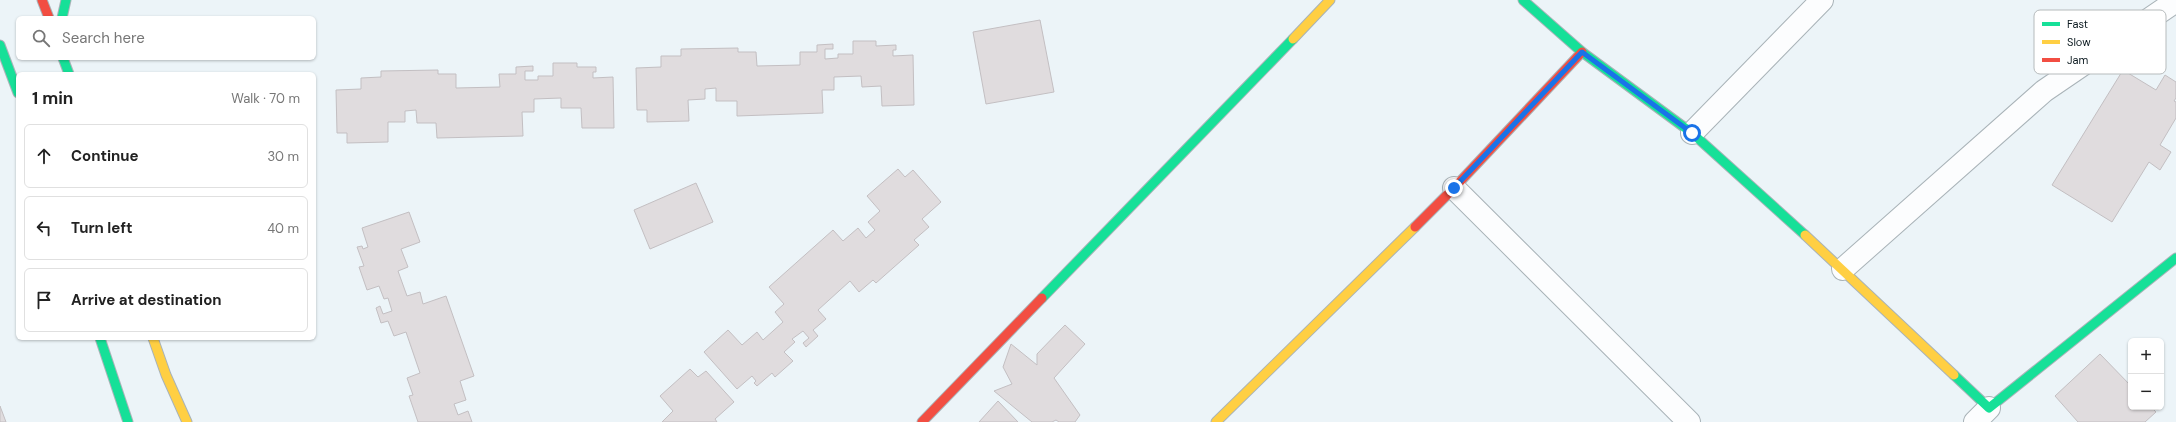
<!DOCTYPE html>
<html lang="en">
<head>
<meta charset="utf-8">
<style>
  :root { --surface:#fff; --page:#f2f2f2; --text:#222; --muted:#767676; --line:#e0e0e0 }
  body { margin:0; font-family:"DM Sans",sans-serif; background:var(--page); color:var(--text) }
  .controls { position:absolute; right:12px; bottom:12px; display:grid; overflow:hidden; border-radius:6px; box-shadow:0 1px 3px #0004 }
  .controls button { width:36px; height:36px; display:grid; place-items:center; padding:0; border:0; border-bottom:1px solid var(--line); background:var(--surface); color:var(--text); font:20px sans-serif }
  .stop { position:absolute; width:12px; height:12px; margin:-9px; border:3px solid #1a73e8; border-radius:50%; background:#fff }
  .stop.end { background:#1a73e8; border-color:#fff; box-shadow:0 1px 4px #0008 }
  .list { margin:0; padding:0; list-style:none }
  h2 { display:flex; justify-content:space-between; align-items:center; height:52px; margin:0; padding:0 16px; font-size:17px }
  h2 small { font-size:13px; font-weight:400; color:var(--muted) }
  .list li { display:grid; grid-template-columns:26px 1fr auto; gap:12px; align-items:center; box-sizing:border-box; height:64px; margin:0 8px 8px; padding:0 8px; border:1px solid var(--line); border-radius:6px }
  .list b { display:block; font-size:15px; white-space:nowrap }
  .list em { font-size:13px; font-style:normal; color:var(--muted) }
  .icon { flex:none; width:22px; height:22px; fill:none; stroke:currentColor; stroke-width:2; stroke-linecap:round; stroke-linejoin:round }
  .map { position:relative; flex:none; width:2176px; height:422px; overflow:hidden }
  .search { position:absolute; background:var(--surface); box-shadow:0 1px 3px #0004; left:16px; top:16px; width:300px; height:44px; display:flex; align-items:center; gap:10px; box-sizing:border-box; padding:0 14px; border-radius:6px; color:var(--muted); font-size:15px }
  .panel { position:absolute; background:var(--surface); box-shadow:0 1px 3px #0004; left:16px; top:72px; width:300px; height:268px; border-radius:6px }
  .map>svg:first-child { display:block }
</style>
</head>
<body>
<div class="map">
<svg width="2176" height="422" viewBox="0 0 2176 422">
  <rect width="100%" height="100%" fill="#ecf4f8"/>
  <!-- building -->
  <g fill="#e0dcde" stroke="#c3bfc2">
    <polygon points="1040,20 1054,92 986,104 973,32"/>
    <polygon points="853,41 876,41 876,46 896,45 896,50 893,50 893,56 913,55 914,105 882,106 881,86 862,87 861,76 834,77 834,90 822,90 823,113 737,116 737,101 716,101 716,88 705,89 705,99 688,100 689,121 647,122 647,110 637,110 636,68 661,67 661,56 681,56 681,49 738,48 738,52 756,52 757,66 800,65 800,52 817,52 817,45 833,44 833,49 825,49 825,59 838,58 838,54 853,54"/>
    <polygon points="553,63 577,63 577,67 596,67 596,72 593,72 593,78 613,77 614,128 582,128 581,108 561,108 561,98 534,99 534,112 522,112 523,136 437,138 436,123 417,123 416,110 405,111 405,122 388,122 388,142 347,143 347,133 337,133 336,90 361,89 361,78 381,77 381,71 438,70 438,74 456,74 456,88 500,87 499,74 516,74 516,67 533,66 533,71 525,71 525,80 538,80 538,76 553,76"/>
    <polygon points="2123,70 2156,90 2165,75 2176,82 2176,98 2174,101 2176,102 2176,118 2160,145 2171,152 2160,170 2149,162 2112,222 2052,185"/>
    <polygon points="898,169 905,177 913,170 941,202 922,219 929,227 914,240 919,245 876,283 873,280 859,292 850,281 818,310 826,319 813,330 818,336 806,347 803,343 809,338 803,331 792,339 795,342 784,352 793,361 775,377 772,373 757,386 754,383 756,381 752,376 737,389 704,352 728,330 742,345 757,332 763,340 783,322 775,312 784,304 769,287 833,230 843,241 858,228 866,238 875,230 868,222 880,211 867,196"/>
    <polygon points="696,183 713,222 650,249 634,210"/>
    <polygon points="409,212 420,242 401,249 408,267 398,271 407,296 420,292 423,304 446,296 474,376 460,381 466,400 454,404 458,415 468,411 472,422 418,422 409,396 413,395 407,378 420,373 406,332 394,336 388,321 381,323 376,308 380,306 383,314 392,311 388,298 384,299 379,286 367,290 359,267 364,266 357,247 362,246 363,249 368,247 362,228"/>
    <polygon points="1065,325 1085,344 1054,378 1080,415 1075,422 1059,422 1056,420 1052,422 1032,422 994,391 1012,384 1003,367 1011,344 1037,365 1037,354"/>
    <polygon points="2100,354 2131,386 2131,407 2151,407 2156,412 2145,422 2078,422 2055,396"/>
    <polygon points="690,369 698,377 706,371 734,402 715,419 717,422 662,422 673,411 660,396"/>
    <polygon points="998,401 1018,422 979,422"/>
    <polygon points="0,406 6,422 0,422"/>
  </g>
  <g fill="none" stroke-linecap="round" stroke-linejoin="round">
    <defs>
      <g id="street">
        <polyline points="1692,133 1822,0"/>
        <polyline points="1454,188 1689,422"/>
        <polyline points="1843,269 2044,91 2176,1"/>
        <polyline points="1975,422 1989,408"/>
      </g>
      <g id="fast">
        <polyline points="1523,0 1582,52 1692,133 1805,235"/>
        <polyline points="62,18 66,0"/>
        <polyline points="0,45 18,93"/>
        <polyline points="63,58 69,74"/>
        <polyline points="1042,298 1293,39"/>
        <polyline points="100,338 128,422"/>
        <polyline points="1954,375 1989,408 2176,258"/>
      </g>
      <g id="slow">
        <polyline points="1293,39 1330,0"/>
        <polyline points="1805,235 1954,375"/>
        <polyline points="153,338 166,375 187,422"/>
        <polyline points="1216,422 1415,227"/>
      </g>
      <g id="jam">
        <polyline points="42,0 49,18"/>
        <polyline points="1415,227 1454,188 1582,52"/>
        <polyline points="922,422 1042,298"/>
      </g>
    </defs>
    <!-- street casing -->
    <use href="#street" stroke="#a9b3b8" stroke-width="24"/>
    <!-- fast casing -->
    <use href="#fast" stroke="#a9b3b8" stroke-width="11"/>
    <!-- slow casing -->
    <use href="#slow" stroke="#a9b3b8" stroke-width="11"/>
    <!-- jam casing -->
    <use href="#jam" stroke="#a9b3b8" stroke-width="11"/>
    <!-- street -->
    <use href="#street" stroke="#fcfdfe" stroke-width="22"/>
    <!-- fast -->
    <use href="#fast" stroke="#16e098" stroke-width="9"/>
    <!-- slow -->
    <use href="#slow" stroke="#ffcf43" stroke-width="9"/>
    <!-- jam -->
    <use href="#jam" stroke="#f24e42" stroke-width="9"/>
  </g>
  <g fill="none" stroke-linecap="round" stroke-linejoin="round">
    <!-- route -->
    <polyline stroke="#1a73e8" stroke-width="5" points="1454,188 1582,52 1692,133"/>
  </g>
  <!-- legend -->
  <rect x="2034" y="10" width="132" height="64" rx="6" fill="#fff" stroke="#b6bbbc" stroke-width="1"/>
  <rect x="2042" y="22" width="18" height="4" fill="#16e098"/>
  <rect x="2042" y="40" width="18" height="4" fill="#ffcf43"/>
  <rect x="2042" y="58" width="18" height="4" fill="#f24e42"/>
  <g font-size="11" fill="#0d1b21">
    <text x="2067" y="28">Fast</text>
    <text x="2067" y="46">Slow</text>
    <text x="2067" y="64">Jam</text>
  </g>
</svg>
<div class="controls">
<button>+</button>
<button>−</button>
</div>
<div class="stop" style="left:1692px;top:133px"></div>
<div class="stop end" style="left:1454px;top:188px"></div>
<div class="search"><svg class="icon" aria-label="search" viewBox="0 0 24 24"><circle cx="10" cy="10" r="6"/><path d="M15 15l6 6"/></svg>Search here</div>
<section class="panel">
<h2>1 min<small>Walk · 70 m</small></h2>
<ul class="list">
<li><svg class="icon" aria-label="ahead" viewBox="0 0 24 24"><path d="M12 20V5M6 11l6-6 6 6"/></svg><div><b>Continue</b></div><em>30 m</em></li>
<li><svg class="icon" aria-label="left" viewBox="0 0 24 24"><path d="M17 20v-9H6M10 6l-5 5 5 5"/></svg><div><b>Turn left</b></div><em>40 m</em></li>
<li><svg class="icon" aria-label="arrive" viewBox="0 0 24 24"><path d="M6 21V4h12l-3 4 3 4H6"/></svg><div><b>Arrive at destination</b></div></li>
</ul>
</section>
</div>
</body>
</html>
